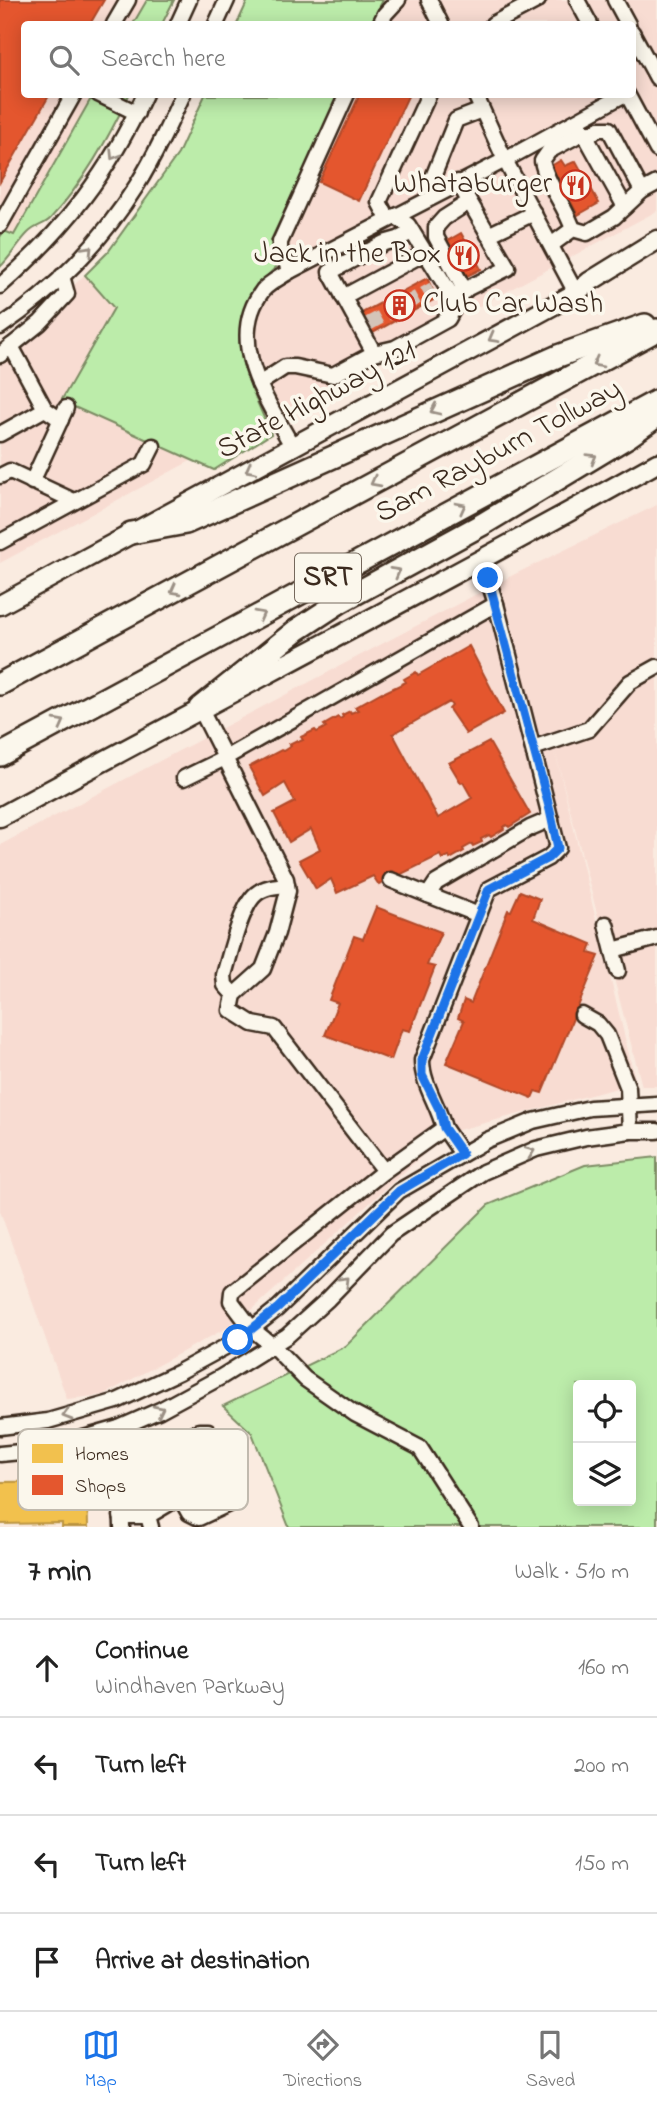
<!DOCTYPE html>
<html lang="en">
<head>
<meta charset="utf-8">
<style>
  :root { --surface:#fff; --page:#f6f6f6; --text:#222; --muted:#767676; --line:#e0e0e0; --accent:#1a73e8 }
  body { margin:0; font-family:"Indie Flower",sans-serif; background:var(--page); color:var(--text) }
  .controls { position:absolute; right:21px; bottom:21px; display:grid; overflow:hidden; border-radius:7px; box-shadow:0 4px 18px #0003 }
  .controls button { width:63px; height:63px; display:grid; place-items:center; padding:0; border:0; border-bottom:2px solid var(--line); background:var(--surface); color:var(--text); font:35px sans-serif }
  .stop { position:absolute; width:21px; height:21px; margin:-16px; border:5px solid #1a73e8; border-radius:50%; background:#fff }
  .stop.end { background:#1a73e8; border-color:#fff; box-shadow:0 2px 7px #0008 }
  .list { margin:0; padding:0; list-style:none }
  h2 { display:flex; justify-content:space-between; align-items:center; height:91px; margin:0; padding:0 28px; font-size:30px }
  h2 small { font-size:23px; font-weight:400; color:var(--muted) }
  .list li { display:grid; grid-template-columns:46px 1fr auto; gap:21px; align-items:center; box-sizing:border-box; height:98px; padding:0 28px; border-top:2px solid var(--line) }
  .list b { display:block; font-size:26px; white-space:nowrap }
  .list p { margin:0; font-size:23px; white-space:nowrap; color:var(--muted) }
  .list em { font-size:23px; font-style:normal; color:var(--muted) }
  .icon { flex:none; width:38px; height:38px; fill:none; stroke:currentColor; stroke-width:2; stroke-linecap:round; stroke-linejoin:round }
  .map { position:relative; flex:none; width:657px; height:1527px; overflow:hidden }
  .search { position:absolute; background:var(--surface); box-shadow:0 4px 18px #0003; left:21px; right:21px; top:21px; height:77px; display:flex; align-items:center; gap:18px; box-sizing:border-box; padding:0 24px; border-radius:7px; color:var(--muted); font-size:26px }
  .sheet { height:483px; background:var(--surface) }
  nav { display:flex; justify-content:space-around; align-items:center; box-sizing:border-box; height:98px; border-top:2px solid var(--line); background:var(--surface); font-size:19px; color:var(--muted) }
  nav a { display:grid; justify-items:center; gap:4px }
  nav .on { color:var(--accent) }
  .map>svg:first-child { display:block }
</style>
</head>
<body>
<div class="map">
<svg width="657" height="1527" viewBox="0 0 657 1527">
  <rect width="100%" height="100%" fill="#faebe0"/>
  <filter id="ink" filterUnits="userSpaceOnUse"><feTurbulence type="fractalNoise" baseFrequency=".0143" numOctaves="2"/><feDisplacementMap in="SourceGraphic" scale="14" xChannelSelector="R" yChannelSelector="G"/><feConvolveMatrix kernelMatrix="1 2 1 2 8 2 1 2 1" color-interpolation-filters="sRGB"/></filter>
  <g filter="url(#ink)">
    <!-- built -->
    <g fill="#f8dcd2">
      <polygon points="0,0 147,0 133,24 24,24 24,94 93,95 14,236 0,237"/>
      <polygon points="248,0 657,0 657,211 0,563 0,347 27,331 108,252 178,154 205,95 632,94 632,24 237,24"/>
      <polygon points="657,505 657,1086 642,1086 554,748 636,1083 447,1133 241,1320 103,1395 67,1399 0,1211 0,845 511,576"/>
    </g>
    <!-- green -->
    <g fill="#bcecaa" stroke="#7c8b64" stroke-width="2" fill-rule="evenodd">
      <polygon points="147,0 174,0 162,24 133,24"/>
      <polygon points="248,0 383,0 371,24 237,24"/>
      <path d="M93 95H129C108 139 84 182 50 219 44 225 36 225 28 233 17 244 11 257 0 267V237L4 231 14 235Z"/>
      <path d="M205 95H339L271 240 278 265C214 325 242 365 271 434L214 470 61 401 114 308 85 275 108 252 178 154Z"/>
      <path d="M657 1157V1527H289L252 1433 223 1406 346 1346 488 1205 585 1165ZM578 1385H631V1501H578Z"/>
    </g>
    <!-- homes -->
    <polygon fill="#f2c14e" stroke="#bb9440" stroke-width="2" points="87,1481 88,1527 62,1527 62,1523 0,1524 0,1482"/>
    <!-- shops -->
    <g fill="#e4572e" stroke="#b14a29" stroke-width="2">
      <polygon points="0,0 104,0 90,24 24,24 24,94 50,94 0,182"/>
      <polygon points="360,94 409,94 359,201 319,182"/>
      <polygon points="561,160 565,166 576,161 599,203 578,215 551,166"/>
      <polygon points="461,233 481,269 467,276 447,241"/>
      <polygon points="427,278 437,298 373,333 362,313"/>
      <polygon points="469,646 504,713 466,734 449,709 452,706 449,702 393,734 438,818 472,798 463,782 461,783 449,763 489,742 530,814 509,827 507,825 503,827 504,829 491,837 489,835 481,839 482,842 473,846 472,844 463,849 464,851 450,859 449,856 442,859 440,855 379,885 373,876 337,893 331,879 316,889 299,860 320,849 311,829 289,842 274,813 295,802 285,783 265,796 249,767 281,750 283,751 291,746 289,744 297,740 298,742 303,740 301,737 315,730 317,732 326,727 324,725 338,717 340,719 343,717 342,715 350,711 351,713 358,710 355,707 382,692 383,693 406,682 404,679 416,672 418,675"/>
      <polygon points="520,891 540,899 533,919 592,944 589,953 599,956 542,1093 535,1091 532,1098 446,1063 464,1021 458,1018 464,1000 471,1003 508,910 511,911"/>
      <polygon points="376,907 441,932 427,965 435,967 410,1031 402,1029 391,1060 325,1035 338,1003 329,1000 354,936 363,939"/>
    </g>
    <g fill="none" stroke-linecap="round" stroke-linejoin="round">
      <!-- minor-tunnel -->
      <polyline stroke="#d4c4b9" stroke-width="14" stroke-dasharray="14 7" stroke-linecap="butt" points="368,324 433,289"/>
      <defs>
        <g id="minor">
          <polyline points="429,0 441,24"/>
          <polyline points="577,0 590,24"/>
          <polyline points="615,0 628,24"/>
          <polyline points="114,24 128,0"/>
          <polyline points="178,24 189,0"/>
          <polyline points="216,24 227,0"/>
          <polyline points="380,24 385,14 398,0"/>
          <polyline points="493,24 538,0"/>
          <polyline points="632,32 657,78"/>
          <polyline points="98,94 137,113"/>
          <polyline points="475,94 505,160 576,293"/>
          <polyline points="627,94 657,150"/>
          <polyline points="580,126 625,207"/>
          <polyline points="586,136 599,129 609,129 642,191"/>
          <polyline points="439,192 433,177 456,120 482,110"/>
          <polyline points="395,216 408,225 452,296 508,268 458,182"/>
          <polyline points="388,219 379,202 429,94"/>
          <polyline points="0,225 74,94"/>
          <path d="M573 229C565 205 547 185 542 161L549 151 584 132"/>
          <polyline points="488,235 534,213"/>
          <polyline points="551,245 573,229 587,233 614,217 642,191 657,183"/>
          <polyline points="290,271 280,250 280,242 347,94"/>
          <path d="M0 286C65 229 109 173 145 94"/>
          <polyline points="465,291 436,237 436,227 444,218 469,202"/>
          <polyline points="343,297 425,253"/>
          <path d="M0 327C54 291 102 241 137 185 155 156 169 125 183 94"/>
          <polyline points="11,346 45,409 61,420"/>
          <polyline points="374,353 330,272 384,243 398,239 412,232"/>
          <polyline points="0,355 40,323 67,294 62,276"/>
          <polyline points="259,384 285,367 295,367 333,375 374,353 395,348 448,319 454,308 452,296"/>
          <polyline points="0,434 45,409"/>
          <path d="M292 446C268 401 224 341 263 290 269 283 281 277 290 271L505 160 625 94"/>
          <polyline points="0,476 10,471 74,501"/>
          <polyline points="32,482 66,408"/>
          <polyline points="0,542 144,464 153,446"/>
          <polyline points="200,708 286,879 288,891 277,933 263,969 234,995 231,1010 253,1024 274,1028 384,1171 232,1292 231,1301 252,1329 273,1346 305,1379 355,1414 420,1448 471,1527"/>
          <polyline points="533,748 589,729 630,682 657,667"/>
          <polyline points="184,778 225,758 496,604"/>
          <polyline points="391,880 428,895 436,883 530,828 551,819"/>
          <polyline points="428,895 479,915"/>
          <polyline points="606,924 618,971"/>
          <polyline points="613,950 657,938"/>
          <path d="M234 995 225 985 224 975C230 955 241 906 256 894 264 887 276 886 287 885"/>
          <polyline points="582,1015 598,1024 607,1035 628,1088 630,1131"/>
          <path d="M444 1128C438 1104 422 1084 422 1060L489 889 548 858 558 848 496 604 482 560"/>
          <polyline points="384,1171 444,1128 462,1154"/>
          <polyline points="0,1427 48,1421 117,1401 179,1372 238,1340 278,1308 399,1191 487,1140 533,1121 590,1108 657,1104"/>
          <polyline points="119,1428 122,1527"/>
          <polyline points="0,1454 41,1450 119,1428 160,1410 221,1377 287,1336 328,1299 391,1234 483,1172 536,1149 586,1137 630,1131 657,1131"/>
          <polyline points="176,1487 223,1464"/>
          <polyline points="121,1516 148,1516 151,1527"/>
          <polyline points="148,1516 180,1497 164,1459 167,1445 199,1431 208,1431 234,1492 233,1502 199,1518 189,1513 180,1497"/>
        </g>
        <g id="major">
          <polyline points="0,605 576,293 589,282 657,240"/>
          <path d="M0 817C219 698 440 585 657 463"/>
        </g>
        <g id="highway">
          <polyline points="131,533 186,523 558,356 645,325"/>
          <polyline points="0,684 657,330"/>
          <polyline points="200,708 297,630 340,602 483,524 629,436 657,416"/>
          <polyline points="0,755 657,401"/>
        </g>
      </defs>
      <!-- minor casing -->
      <use href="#minor" stroke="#3b2a1e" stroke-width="19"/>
      <!-- major casing -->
      <use href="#major" stroke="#3b2a1e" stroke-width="23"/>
      <!-- highway casing -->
      <use href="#highway" stroke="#3b2a1e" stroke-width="26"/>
      <!-- minor -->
      <use href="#minor" stroke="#fbf7ec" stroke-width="14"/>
      <!-- major -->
      <use href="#major" stroke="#fbf7ec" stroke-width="18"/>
      <!-- highway -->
      <use href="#highway" stroke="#fbf7ec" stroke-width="21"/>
    </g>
    <!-- one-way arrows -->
    <defs><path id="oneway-chevron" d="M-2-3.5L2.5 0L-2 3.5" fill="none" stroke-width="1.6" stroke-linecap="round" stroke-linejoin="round" transform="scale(1.75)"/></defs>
    <g stroke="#9b9085">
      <use href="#oneway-chevron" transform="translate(114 155) rotate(122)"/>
      <use href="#oneway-chevron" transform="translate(88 250) rotate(-46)"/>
      <use href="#oneway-chevron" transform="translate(493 338) rotate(151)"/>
      <use href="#oneway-chevron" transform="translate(597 363) rotate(152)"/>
      <use href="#oneway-chevron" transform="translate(435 410) rotate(156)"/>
      <use href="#oneway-chevron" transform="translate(592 458) rotate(-31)"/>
      <use href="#oneway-chevron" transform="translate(250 469) rotate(152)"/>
      <use href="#oneway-chevron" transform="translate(375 482) rotate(152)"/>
      <use href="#oneway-chevron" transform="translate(461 507) rotate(-28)"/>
      <use href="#oneway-chevron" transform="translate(396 572) rotate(-29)"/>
      <use href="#oneway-chevron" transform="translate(175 590) rotate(152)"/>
      <use href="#oneway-chevron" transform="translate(260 615) rotate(-28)"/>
      <use href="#oneway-chevron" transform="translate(60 723) rotate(-28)"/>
      <use href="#oneway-chevron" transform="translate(530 1152) rotate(-21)"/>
      <use href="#oneway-chevron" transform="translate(345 1281) rotate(-45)"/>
      <use href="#oneway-chevron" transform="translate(159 1410) rotate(-26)"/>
      <use href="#oneway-chevron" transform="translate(67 1415) rotate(164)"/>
    </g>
  </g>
  <g fill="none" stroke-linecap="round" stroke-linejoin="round" filter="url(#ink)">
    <!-- route -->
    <polyline stroke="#1a73e8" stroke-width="9" points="238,1340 278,1308 399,1191 462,1154 444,1128 440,1111 422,1075 422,1060 489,889 548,858 558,848 550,810 488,578"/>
  </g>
  <!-- icons -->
  <defs>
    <symbol id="restaurant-ring" viewBox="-11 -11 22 22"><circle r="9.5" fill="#fbf7ec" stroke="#c8321e" stroke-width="1.5"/><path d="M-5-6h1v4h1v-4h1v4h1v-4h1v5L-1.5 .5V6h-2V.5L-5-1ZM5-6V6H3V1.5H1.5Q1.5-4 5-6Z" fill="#c8321e"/></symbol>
    <symbol id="building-ring" viewBox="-11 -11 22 22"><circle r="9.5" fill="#fbf7ec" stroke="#c8321e" stroke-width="1.5"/><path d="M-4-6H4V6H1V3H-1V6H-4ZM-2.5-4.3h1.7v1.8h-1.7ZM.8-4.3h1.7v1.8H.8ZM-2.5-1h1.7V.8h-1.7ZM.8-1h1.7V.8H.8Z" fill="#c8321e"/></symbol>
  </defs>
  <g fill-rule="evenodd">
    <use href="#restaurant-ring" x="558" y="168" width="35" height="35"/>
    <use href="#restaurant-ring" x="446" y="238" width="35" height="35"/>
    <use href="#building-ring" x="382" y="288" width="35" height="35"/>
  </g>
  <g text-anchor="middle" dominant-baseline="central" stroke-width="7" stroke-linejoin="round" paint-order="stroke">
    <!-- shield labels -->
    <rect fill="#fbf7ec" stroke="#75685c" stroke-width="2" x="295" y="553.5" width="66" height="49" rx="5"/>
    <g font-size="28" font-weight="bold" fill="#3b2a1e">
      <text x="328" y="578">SRT</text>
    </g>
    <!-- poi labels -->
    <g font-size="30" fill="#3b2a1e" stroke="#fbf7ec" text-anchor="end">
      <text x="552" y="185">Whataburger</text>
      <text x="441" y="255">Jack in the Box</text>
      <text x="423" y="305" text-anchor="start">Club Car Wash</text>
    </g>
    <!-- street labels -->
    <g font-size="30" fill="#3b2a1e" stroke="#fbf7ec">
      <text transform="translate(317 401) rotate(-28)">State Highway 121</text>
      <text transform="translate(499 452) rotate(-28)">Sam Rayburn Tollway</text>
    </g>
  </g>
  <!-- legend -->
  <rect x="18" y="1429" width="230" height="81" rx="10" fill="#fbf7ec" stroke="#c1baae" stroke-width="2"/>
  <rect x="32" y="1444" width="31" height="19" fill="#f2c14e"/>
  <rect x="32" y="1475" width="31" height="20" fill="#e4572e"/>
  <g font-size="19" fill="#3b2a1e">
    <text x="75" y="1460">Homes</text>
    <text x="75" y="1492">Shops</text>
  </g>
</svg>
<div class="controls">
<button><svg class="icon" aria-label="locate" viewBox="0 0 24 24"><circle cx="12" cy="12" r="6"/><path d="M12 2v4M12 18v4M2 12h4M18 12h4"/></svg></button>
<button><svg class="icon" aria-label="layers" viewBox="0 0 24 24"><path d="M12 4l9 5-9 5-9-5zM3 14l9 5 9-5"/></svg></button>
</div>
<div class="stop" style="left:238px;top:1340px"></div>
<div class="stop end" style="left:488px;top:578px"></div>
<div class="search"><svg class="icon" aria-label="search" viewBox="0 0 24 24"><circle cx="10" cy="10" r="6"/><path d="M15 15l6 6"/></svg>Search here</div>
</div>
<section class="sheet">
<h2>7 min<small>Walk · 510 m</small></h2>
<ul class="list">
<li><svg class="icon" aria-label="ahead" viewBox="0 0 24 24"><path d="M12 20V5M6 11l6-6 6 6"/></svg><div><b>Continue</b><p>Windhaven Parkway</p></div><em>160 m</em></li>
<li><svg class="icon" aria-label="left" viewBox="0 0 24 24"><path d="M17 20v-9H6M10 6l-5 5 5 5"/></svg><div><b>Turn left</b></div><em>200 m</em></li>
<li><svg class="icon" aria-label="left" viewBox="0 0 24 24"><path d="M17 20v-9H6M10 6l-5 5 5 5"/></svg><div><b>Turn left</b></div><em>150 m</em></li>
<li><svg class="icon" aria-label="arrive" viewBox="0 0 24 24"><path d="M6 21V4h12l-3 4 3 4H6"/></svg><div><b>Arrive at destination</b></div></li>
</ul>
</section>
<nav>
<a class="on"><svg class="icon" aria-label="map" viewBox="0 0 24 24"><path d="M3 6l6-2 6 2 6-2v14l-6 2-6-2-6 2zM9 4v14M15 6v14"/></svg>Map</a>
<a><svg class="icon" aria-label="directions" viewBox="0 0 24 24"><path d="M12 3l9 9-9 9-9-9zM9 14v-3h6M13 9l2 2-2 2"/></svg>Directions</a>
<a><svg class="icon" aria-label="saved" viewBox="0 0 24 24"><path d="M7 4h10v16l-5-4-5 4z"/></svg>Saved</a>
</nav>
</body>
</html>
